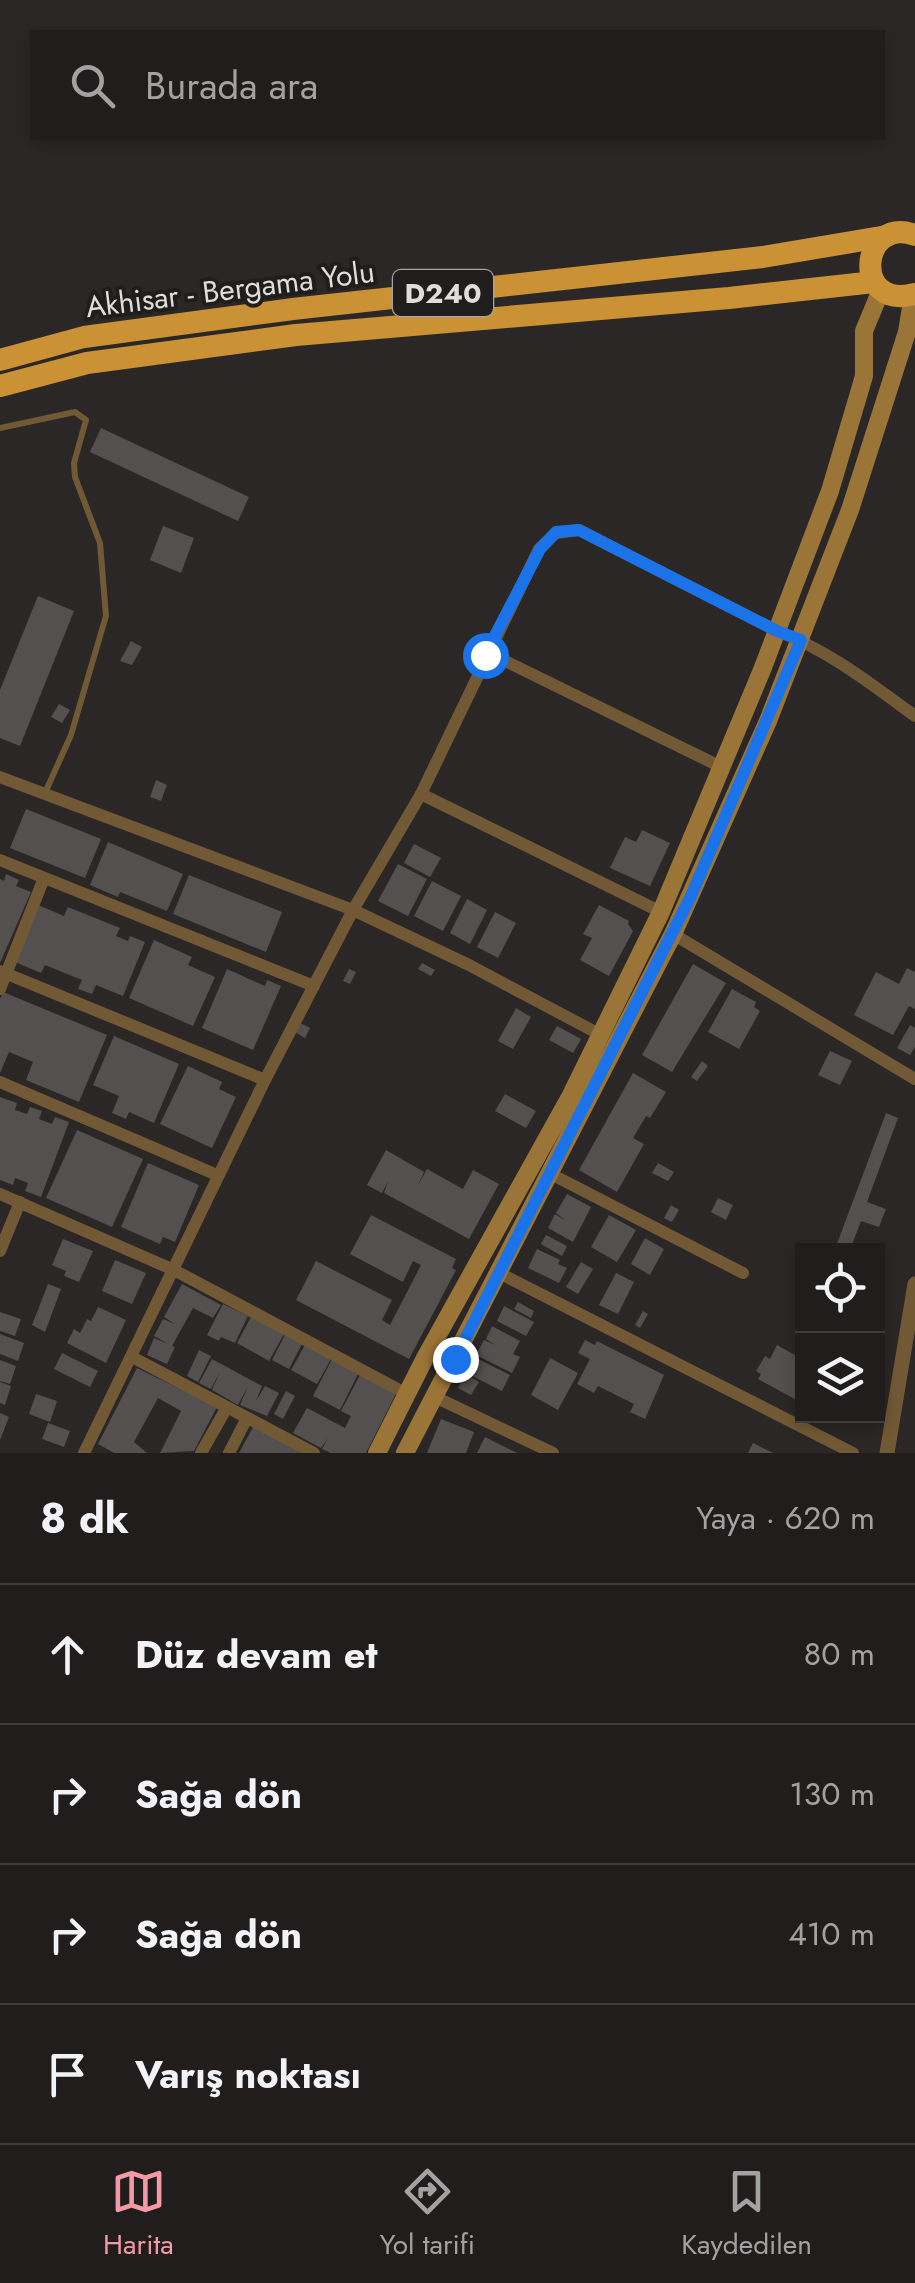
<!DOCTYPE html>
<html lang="tr">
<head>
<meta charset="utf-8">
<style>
  :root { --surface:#201d1c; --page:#2d2a29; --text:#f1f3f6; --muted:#a2a2a3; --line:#3d3b3b; --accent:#f49aa4 }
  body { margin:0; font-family:Jost,sans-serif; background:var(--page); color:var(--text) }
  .controls { position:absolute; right:30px; bottom:30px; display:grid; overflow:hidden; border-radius:0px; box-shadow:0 5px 15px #0003 }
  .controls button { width:90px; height:90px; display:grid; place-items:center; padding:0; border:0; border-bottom:2px solid var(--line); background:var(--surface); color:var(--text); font:50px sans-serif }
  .stop { position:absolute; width:30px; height:30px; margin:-22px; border:8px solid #1a73e8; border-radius:50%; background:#fff }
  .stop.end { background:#1a73e8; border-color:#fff; box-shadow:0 2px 10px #0008 }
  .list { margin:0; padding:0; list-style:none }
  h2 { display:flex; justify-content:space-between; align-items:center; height:130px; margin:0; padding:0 40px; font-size:42px }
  h2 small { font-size:32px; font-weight:400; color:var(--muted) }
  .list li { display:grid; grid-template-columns:65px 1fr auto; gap:30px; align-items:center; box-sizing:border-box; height:140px; padding:0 40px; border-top:2px solid var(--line) }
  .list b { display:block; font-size:38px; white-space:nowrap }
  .list em { font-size:32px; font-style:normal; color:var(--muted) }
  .icon { flex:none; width:55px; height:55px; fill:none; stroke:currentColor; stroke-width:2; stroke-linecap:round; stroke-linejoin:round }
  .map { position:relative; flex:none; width:915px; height:1453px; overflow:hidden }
  .search { position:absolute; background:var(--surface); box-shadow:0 5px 15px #0003; left:30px; right:30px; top:30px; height:110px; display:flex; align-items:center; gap:25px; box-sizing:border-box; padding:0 35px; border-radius:0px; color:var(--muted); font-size:38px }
  .sheet { height:690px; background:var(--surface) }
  nav { display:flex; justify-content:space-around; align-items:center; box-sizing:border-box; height:140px; border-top:2px solid var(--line); background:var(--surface); font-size:28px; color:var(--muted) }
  nav a { display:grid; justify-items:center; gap:5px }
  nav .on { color:var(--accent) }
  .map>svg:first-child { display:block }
</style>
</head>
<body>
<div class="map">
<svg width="915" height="1453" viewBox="0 0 915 1453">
  <rect width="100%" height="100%" fill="#2a2726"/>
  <!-- building -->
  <g fill="#53504f">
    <polygon points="101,428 249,497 238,521 90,452"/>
    <polygon points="163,526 194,538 181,573 150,560"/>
    <polygon points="38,596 74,611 20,746 0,738 0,690"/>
    <polygon points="131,641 142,647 132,665 120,661"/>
    <polygon points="59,704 70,710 62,723 51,717"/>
    <polygon points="156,780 167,785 161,801 150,797"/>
    <polygon points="26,809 101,839 85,878 10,848"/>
    <polygon points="642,830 670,843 650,886 610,868 625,837 636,842"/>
    <polygon points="108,842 183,874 167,911 120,892 118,897 90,885"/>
    <polygon points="414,844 441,858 430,877 404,863"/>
    <polygon points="398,864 427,879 408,916 378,901"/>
    <polygon points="6,874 19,880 16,886 31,892 0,963 0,879 4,881"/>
    <polygon points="189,875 282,912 266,952 173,914"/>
    <polygon points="432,881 461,896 443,931 414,916"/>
    <polygon points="467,899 487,910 470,944 450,933"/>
    <polygon points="38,905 64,916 68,907 120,928 116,936 128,941 130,936 145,942 123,996 96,985 92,994 78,989 82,980 45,965 41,973 15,962"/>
    <polygon points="599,905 629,921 628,924 633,931 609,976 580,960 592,938 583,934"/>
    <polygon points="495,912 516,923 498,958 477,947"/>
    <polygon points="154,940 192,957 188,965 215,977 193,1026 129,998"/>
    <polygon points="422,963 435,970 431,976 418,969"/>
    <polygon points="693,964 726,983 672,1072 642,1055"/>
    <polygon points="907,968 915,972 915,1009 909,1006 893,1035 854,1015 876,972 899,984"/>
    <polygon points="227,969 265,986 267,980 281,986 253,1050 202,1028"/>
    <polygon points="349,969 356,972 350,984 343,981"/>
    <polygon points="732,989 756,1002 754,1007 760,1011 739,1049 708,1032"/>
    <polygon points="3,992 107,1035 79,1102 26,1080 33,1062 9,1052 0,1073 0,999"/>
    <polygon points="516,1008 531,1017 513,1049 498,1041"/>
    <polygon points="298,1022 310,1028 305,1038 293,1031"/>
    <polygon points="910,1025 915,1028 915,1047 910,1055 897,1048"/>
    <polygon points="557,1026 581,1039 573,1053 549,1040"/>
    <polygon points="114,1036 179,1064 154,1123 129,1112 126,1119 112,1113 119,1096 93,1085"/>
    <polygon points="830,1051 852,1061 840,1085 818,1075"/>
    <polygon points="702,1061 708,1066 697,1081 691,1077"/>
    <polygon points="188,1066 222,1082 219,1089 236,1097 212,1148 160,1124"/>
    <polygon points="633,1073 666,1092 650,1118 646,1116 633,1138 644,1144 617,1192 579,1170"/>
    <polygon points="505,1094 536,1111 526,1128 495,1111"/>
    <polygon points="0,1097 17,1103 15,1110 27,1114 30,1107 42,1111 39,1119 52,1124 55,1117 69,1122 41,1197 25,1191 28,1183 15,1178 13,1185 0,1180"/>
    <polygon points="886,1113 898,1118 867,1202 886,1209 879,1227 861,1221 850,1250 838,1250 835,1249"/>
    <polygon points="77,1130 143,1159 112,1227 46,1198"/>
    <polygon points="386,1150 424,1172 418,1185 427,1169 463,1189 473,1170 499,1184 469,1239 384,1193 388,1181 382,1193 367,1185"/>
    <polygon points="148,1163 199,1185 175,1242 163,1237 160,1244 121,1227"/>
    <polygon points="658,1163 674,1172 668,1181 652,1173"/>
    <polygon points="567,1194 591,1207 573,1242 548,1228 555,1214 566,1221 556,1213"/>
    <polygon points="718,1198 733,1205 726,1220 711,1212"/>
    <polygon points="671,1205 679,1210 672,1222 664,1218"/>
    <polygon points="371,1215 456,1259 452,1268 456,1270 409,1359 296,1300 316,1261 392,1300 382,1320 390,1325 421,1265 413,1261 403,1282 350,1254"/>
    <polygon points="609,1215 636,1230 617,1262 591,1247"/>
    <polygon points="546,1235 567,1246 562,1256 541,1244"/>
    <polygon points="645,1238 664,1249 650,1275 631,1264"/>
    <polygon points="63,1239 93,1251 79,1282 64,1276 66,1271 52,1265"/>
    <polygon points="537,1249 560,1260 558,1264 567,1268 559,1283 528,1268"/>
    <polygon points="115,1260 146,1273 132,1304 102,1291"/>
    <polygon points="581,1262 593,1269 578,1294 566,1287"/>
    <polygon points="616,1273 634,1282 618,1314 599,1305"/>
    <polygon points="48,1284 61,1289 45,1332 32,1325"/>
    <polygon points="182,1284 221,1305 213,1318 193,1308 172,1346 175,1347 167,1364 147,1355 154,1338 168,1344 154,1336 163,1319 175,1324 164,1317"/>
    <polygon points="518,1302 534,1311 531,1318 514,1309"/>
    <polygon points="223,1304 248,1316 235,1343 221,1337 219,1341 207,1335"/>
    <polygon points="504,1306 534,1322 526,1336 497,1321"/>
    <polygon points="98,1307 126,1320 106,1363 67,1343 74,1329 80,1333 87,1319 91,1321"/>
    <polygon points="643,1311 648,1314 640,1328 635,1325"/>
    <polygon points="0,1312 21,1319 15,1336 0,1331"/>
    <polygon points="251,1317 284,1334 269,1361 237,1343"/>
    <polygon points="492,1326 520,1341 513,1354 520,1357 512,1373 476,1355 484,1340 495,1345 486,1339"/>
    <polygon points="0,1334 24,1343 18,1361 0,1354"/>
    <polygon points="285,1335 302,1344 289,1369 272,1360"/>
    <polygon points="585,1340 595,1345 597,1341 664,1375 645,1419 630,1412 634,1404 598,1386 594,1393 577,1384 590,1359 578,1353"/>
    <polygon points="305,1345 331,1359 317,1384 291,1370"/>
    <polygon points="777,1345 802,1359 802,1403 758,1379 761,1374 756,1371 765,1356 770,1359"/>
    <polygon points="199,1350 211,1356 198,1382 187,1376"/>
    <polygon points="62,1353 98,1371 90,1387 54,1369"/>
    <polygon points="474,1357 510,1375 502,1391 466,1373"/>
    <polygon points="550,1358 578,1373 558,1410 531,1395"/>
    <polygon points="212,1359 262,1386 256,1401 265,1386 279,1393 267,1416 240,1405 248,1386 238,1405 212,1390 220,1372 211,1389 199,1383"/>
    <polygon points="332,1359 359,1372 340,1410 313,1396"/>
    <polygon points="0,1360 16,1366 10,1384 0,1381"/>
    <polygon points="137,1368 217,1407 194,1451 160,1453 181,1411 158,1398 134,1442 147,1453 114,1453 98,1444"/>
    <polygon points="361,1373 397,1392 366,1453 331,1453 322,1449 328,1438 321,1448 293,1433 307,1408 345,1428 351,1416 341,1411"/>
    <polygon points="466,1374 479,1382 471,1395 458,1388"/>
    <polygon points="0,1382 11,1386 5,1405 0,1403"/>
    <polygon points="286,1391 295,1396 283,1419 274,1414"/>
    <polygon points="36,1394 57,1401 50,1422 29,1414"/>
    <polygon points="0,1413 9,1417 0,1440"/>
    <polygon points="441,1419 474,1432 466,1453 427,1453"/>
    <polygon points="48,1423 70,1431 64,1447 42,1439"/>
    <polygon points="253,1427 302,1453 239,1453"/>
    <polygon points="485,1437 517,1453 477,1453"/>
    <polygon points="753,1443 773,1453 748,1453"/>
  </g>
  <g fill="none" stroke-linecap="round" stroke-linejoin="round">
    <!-- service -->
    <polyline stroke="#725935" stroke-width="6" points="0,428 75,412 86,420 74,463 75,477 100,543 106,616 71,735 45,793"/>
    <!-- minor -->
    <g stroke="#725935" stroke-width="12">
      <polyline points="487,652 721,767"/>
      <polyline points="0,777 353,910 469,965 601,1035"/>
      <polyline points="421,794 661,912"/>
      <polyline points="0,860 314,986"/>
      <polyline points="673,934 915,1079"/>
      <polyline points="0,971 265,1080"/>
      <polyline points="0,989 44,878"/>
      <polyline points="0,1082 217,1175"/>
      <polyline points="549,1173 743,1273"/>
      <polyline points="0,1194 174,1270 407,1394"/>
      <polyline points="0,1251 20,1202"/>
      <polyline points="499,1273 853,1453"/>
      <polyline points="132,1357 314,1453"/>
      <polyline points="435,1397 553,1453"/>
      <path d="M84 1453 265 1080 353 910 421 794 539 549 556 533 579 530 777 631C828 650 871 684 915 716"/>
      <polyline points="201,1453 226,1409"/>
      <polyline points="229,1453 247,1418"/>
    </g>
    <!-- tertiary -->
    <polyline stroke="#725935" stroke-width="15" points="887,1453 915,1284"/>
    <!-- secondary -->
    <g stroke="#9b7437" stroke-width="18">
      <polyline points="377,1453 425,1358 571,1095 661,912 762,670 830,491 864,376 864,331 881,290"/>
      <polyline points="405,1453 673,934 768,721 850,510 907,332 913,295"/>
    </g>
    <!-- trunk -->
    <g stroke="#ca9234" stroke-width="22">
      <path d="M915 235C860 215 851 311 915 294"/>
      <polyline points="0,360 84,337 293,309 763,257 887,236"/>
      <polyline points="0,386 87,363 296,335 729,298 874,282"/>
    </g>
  </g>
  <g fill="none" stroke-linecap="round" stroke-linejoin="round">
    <!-- route -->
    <polyline stroke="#1a73e8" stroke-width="12" points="455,1359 691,896 801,640 777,631 579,530 556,532 540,549 485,655"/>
  </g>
  <g text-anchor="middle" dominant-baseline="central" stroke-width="8" stroke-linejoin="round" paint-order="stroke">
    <!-- shield labels -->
    <rect fill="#201e1d" stroke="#a6a4a3" stroke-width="2.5" x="393" y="270" width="100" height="46" rx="8"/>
    <g font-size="28" font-weight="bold" fill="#dfdddd">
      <text x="443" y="293">D240</text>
    </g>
    <!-- street labels -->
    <g font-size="30" fill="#dfdddd" stroke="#201e1d">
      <text transform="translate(230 289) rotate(-7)">Akhisar - Bergama Yolu</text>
    </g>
  </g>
</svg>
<div class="controls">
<button><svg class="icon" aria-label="locate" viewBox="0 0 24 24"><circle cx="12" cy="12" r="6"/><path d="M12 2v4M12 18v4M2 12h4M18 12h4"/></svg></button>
<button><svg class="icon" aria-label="layers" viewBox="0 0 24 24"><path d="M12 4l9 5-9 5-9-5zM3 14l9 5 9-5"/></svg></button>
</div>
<div class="stop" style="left:485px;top:655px"></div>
<div class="stop end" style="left:455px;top:1359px"></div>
<div class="search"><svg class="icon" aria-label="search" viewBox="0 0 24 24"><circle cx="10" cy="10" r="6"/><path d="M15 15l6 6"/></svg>Burada ara</div>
</div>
<section class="sheet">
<h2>8 dk<small>Yaya · 620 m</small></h2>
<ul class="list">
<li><svg class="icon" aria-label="ahead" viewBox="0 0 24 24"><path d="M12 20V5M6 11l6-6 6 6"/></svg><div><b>Düz devam et</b></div><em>80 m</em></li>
<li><svg class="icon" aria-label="right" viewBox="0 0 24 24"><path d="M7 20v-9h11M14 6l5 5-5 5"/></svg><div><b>Sağa dön</b></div><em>130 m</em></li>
<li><svg class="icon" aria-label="right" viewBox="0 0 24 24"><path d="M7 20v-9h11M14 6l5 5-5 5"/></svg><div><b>Sağa dön</b></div><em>410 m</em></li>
<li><svg class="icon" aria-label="arrive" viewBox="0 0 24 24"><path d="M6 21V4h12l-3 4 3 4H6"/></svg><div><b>Varış noktası</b></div></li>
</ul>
</section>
<nav>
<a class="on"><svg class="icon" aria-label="map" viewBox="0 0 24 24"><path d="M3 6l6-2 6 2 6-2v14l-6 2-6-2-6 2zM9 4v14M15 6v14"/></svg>Harita</a>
<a><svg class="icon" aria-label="directions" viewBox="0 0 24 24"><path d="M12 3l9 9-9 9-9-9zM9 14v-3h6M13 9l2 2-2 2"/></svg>Yol tarifi</a>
<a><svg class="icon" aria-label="saved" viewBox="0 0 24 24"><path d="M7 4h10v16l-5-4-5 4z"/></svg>Kaydedilen</a>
</nav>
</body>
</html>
